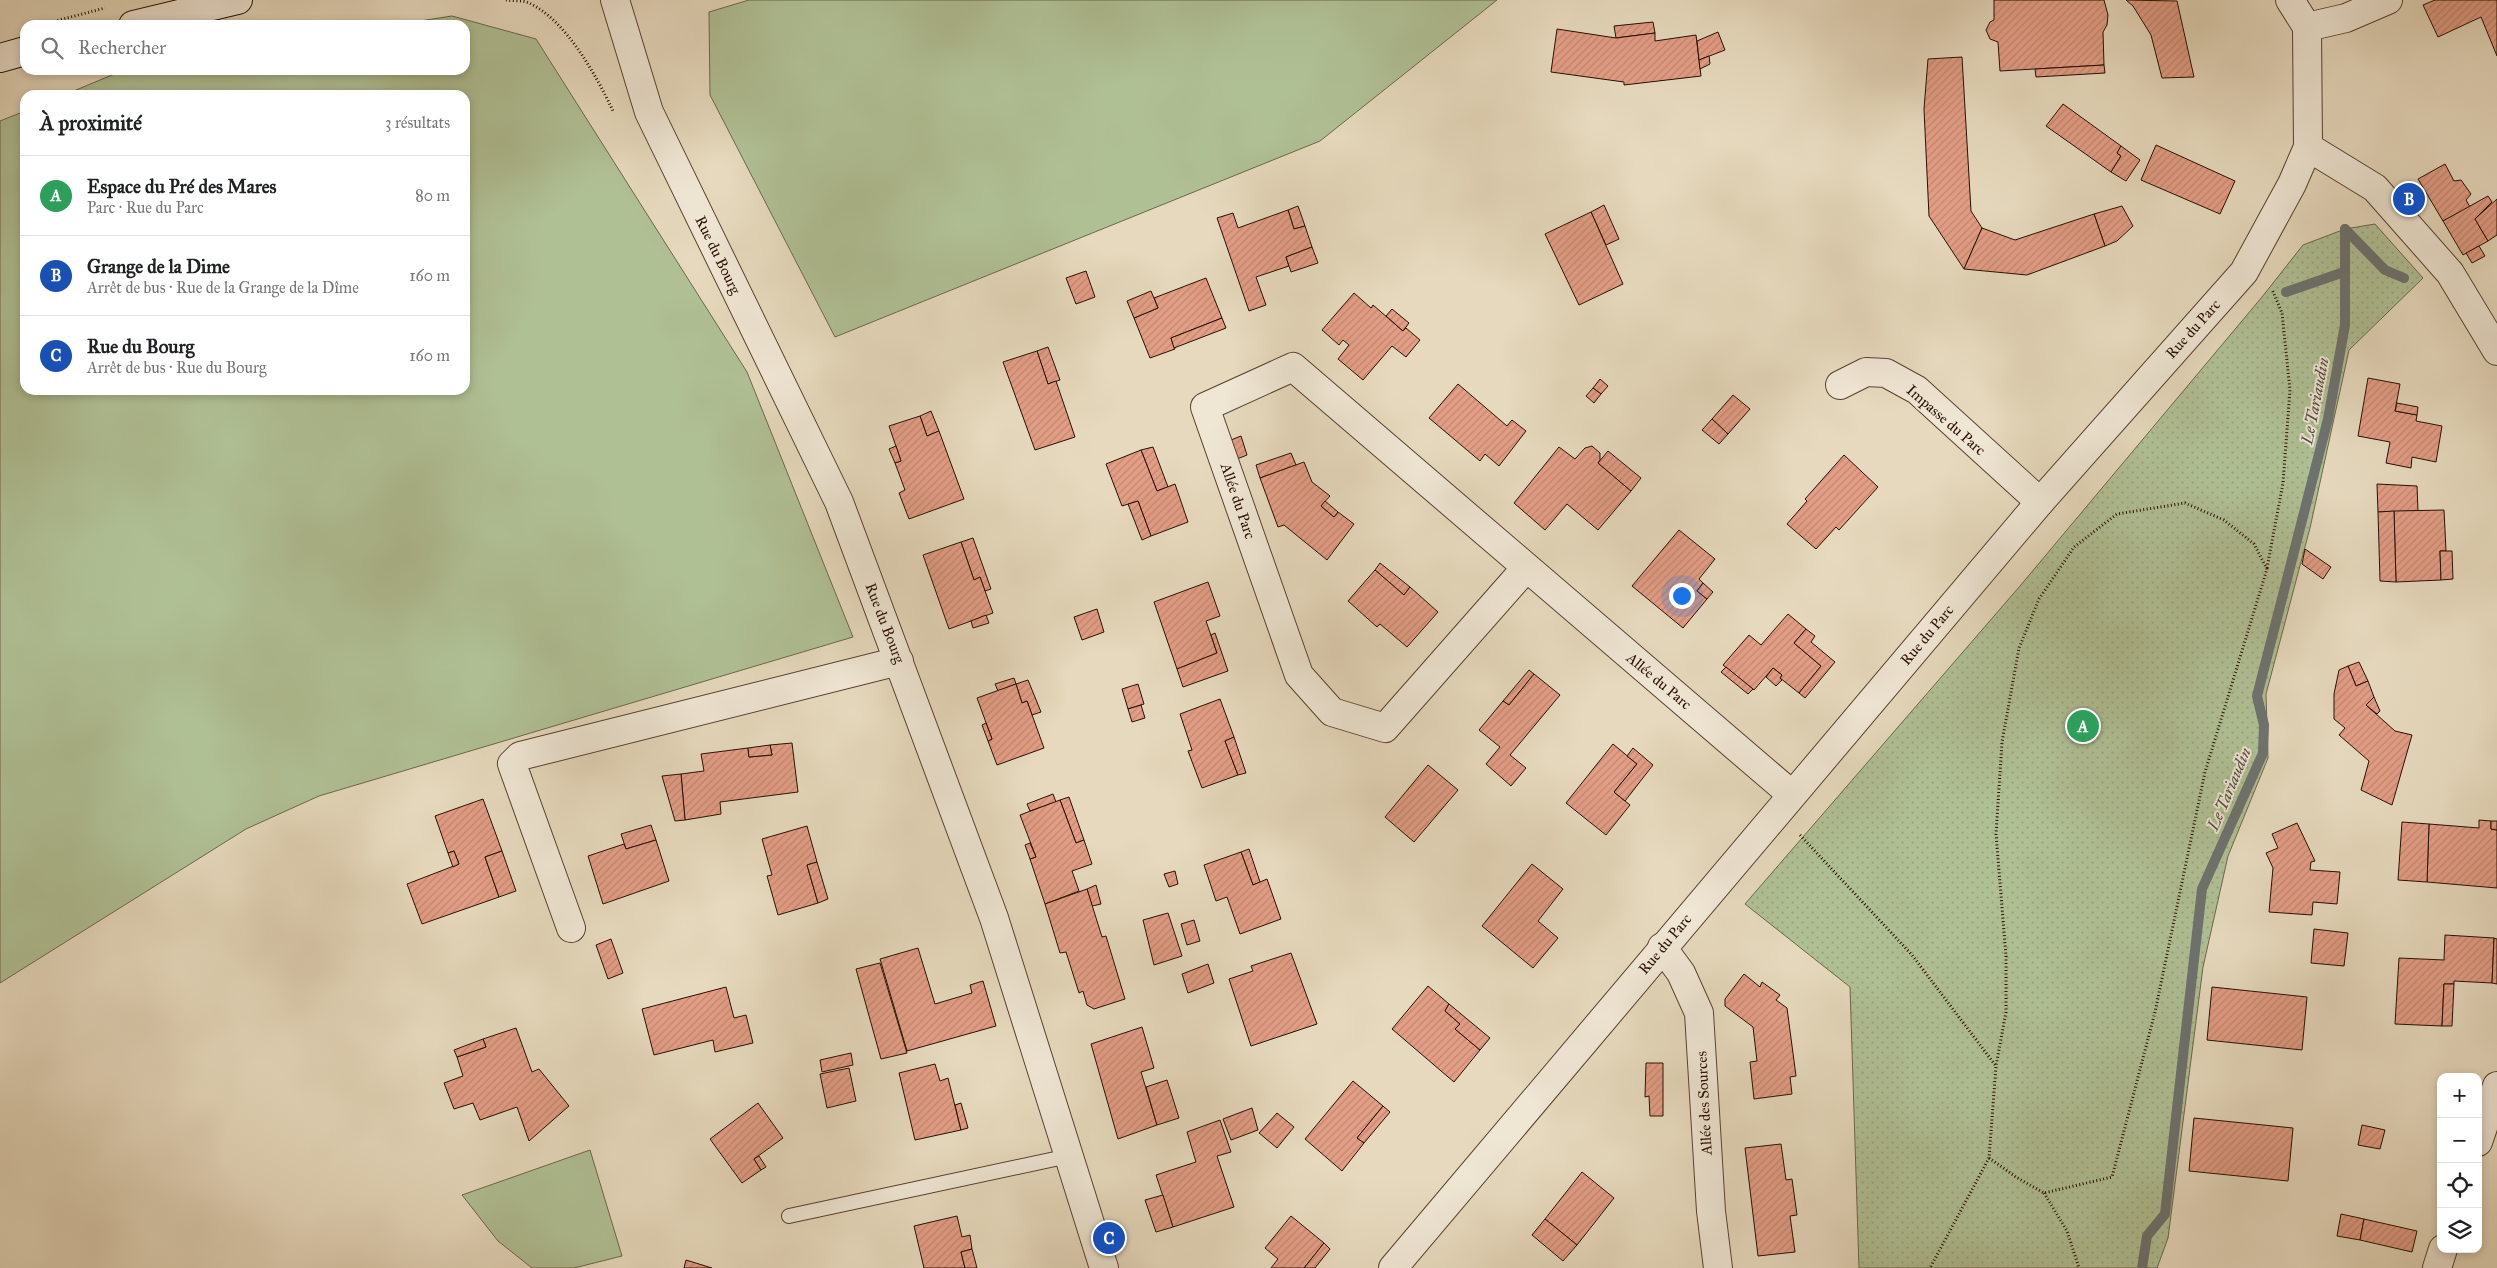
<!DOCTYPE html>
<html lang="fr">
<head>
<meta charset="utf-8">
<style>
  :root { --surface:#fff; --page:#f2f2f2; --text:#202124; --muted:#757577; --line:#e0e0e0; --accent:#8f2418 }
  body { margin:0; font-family:"IM FELL Great Primer",serif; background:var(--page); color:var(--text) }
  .controls { position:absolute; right:15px; bottom:15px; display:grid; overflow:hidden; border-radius:10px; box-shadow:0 2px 8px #0003 }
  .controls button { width:45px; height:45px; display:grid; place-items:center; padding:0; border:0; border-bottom:1px solid var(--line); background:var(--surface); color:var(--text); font:25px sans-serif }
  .you { position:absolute; left:1681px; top:595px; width:18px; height:18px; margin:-12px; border:4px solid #fff; border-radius:50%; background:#1a73e8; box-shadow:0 0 0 8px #1a73e833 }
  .badge { display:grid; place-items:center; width:32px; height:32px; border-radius:50%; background:var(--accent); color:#fff; font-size:16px; font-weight:700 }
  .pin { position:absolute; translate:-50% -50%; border:2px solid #fff; box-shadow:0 1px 5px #0006 }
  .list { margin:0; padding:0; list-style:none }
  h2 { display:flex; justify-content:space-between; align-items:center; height:65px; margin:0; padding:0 20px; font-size:21px }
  h2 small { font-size:16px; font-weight:400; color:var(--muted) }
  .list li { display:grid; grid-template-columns:32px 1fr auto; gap:15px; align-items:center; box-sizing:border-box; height:80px; padding:0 20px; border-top:1px solid var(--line) }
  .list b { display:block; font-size:19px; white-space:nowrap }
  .list p { margin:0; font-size:16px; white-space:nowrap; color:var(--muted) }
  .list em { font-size:16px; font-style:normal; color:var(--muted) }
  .icon { flex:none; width:28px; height:28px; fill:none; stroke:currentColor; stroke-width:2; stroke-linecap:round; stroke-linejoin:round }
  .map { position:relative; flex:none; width:2497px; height:1268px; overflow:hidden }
  .search { position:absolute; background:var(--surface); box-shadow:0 2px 8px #0003; left:20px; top:20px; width:450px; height:55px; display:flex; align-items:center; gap:12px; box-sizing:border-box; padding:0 18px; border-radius:15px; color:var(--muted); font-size:19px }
  .panel { position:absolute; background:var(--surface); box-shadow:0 2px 8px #0003; left:20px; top:90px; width:450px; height:305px; border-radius:15px }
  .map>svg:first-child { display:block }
</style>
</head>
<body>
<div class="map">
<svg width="2497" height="1268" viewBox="0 0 2497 1268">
  <defs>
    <pattern id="park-dots" width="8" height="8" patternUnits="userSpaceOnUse" patternTransform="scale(1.25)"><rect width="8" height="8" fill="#b0c095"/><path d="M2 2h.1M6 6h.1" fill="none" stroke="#97a47f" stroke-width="1.8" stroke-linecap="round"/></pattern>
    <pattern id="building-hatch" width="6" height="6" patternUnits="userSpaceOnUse" patternTransform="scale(1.25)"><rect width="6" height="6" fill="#e39e86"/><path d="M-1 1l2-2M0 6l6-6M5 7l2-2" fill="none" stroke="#c38772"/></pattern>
  </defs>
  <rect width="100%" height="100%" fill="#e6d9bd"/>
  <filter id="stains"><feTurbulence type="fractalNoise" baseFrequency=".004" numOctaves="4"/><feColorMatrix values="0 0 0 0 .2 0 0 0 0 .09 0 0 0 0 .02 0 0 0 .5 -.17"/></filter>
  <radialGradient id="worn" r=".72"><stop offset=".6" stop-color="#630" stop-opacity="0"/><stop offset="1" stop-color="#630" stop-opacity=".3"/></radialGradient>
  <!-- grass -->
  <g fill="#b0c095" stroke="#6c674a">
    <polygon points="749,0 1497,0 1320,141 835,337 710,95 709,12"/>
    <polygon points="452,16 536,39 747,372 853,637 319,796 246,829 0,983 0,121 25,111 25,390 465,390 465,95 64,95 124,70 465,70 465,25 394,25"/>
    <polygon points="590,1150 622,1256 574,1268 532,1268 498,1241 462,1195"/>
  </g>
  <!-- park -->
  <polygon fill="url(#park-dots)" stroke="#6c674a" points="2375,224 2423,278 2349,350 2310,528 2266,694 2268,758 2228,856 2203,967 2168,1238 2157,1268 1859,1268 1850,987 1745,904 2020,586 2262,297 2303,245 2345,229"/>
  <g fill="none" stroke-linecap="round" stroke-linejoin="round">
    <!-- stream -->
    <g stroke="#6d7370" stroke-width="10">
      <polyline points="2345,229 2385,270 2404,278"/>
      <polyline points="2286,292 2344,272"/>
      <polyline points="2142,1268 2147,1236 2165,1214 2202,889 2263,753 2264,725 2257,696 2328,419 2345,325 2345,229"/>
    </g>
  </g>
  <!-- building -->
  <g fill="url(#building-hatch)" stroke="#280e00">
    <polygon points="1994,0 2104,0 2108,15 2107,25 2103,32 2104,65 2000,71 1998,42 1990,39 1986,30 1990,22 1994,20"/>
    <polygon points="2126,0 2177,1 2194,77 2162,78 2151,35 2133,6"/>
    <polygon points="2435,0 2497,0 2497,56 2481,17 2438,37 2423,5"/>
    <polygon points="1653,22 1655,33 1616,38 1614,26"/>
    <polygon points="1557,29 1616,38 1655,33 1655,41 1696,35 1701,76 1624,85 1624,82 1551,72"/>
    <polygon points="1718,32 1725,50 1699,60 1697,41"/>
    <polygon points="1709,56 1710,64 1700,69 1699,60"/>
    <polygon points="1962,57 1971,211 1982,228 1964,269 1929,216 1924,109 1928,59"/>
    <polygon points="2104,65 2105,73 2036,77 2035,69"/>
    <polygon points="2063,104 2121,146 2117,153 2121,156 2111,172 2046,126"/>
    <polygon points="2156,145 2235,181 2220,214 2141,180"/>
    <polygon points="2121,146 2140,160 2126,181 2111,172 2121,156 2117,153"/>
    <polygon points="2445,164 2454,181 2461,180 2471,194 2466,200 2470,207 2443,221 2418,179"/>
    <polygon points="2488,196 2492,202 2475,219 2488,241 2463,255 2443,221"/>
    <polygon points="2497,199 2497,235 2488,241 2475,219"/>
    <polygon points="1604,205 1619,239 1606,245 1591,212"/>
    <polygon points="1298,206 1305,226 1294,229 1288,210"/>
    <polygon points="2122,206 2133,226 2117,241 2105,246 2094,214"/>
    <polygon points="1288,210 1294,229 1305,226 1312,247 1286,257 1289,266 1256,277 1266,305 1249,311 1217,218 1233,213 1238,228"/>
    <polygon points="1591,212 1623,284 1579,305 1545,234"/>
    <polygon points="2094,214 2105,246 2027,275 1964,269 1982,228 2015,240"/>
    <polygon points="2479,246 2485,256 2472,263 2466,253"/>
    <polygon points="1312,247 1318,263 1291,272 1286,257"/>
    <polygon points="1086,271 1095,297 1076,304 1066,278"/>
    <polygon points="1206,278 1222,318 1171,338 1175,349 1150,358 1134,318 1158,308 1154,298"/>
    <polygon points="1151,291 1158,308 1134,318 1127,301"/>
    <polygon points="1354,293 1371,308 1373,305 1403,331 1406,328 1420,340 1406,357 1392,346 1363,380 1338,359 1349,345 1343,340 1339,345 1322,330"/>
    <polygon points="1392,309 1409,323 1403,331 1386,316"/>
    <polygon points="1222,318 1226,328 1174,348 1171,338"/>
    <polygon points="1048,347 1060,380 1048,384 1037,351"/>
    <polygon points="1037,351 1048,384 1056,381 1075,437 1035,450 1003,362"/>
    <polygon points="2368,378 2400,384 2395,411 2417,415 2416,421 2442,426 2436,462 2412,457 2411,468 2386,463 2390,442 2358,436"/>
    <polygon points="1600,379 1608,386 1601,394 1593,388"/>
    <polygon points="1458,384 1507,426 1512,420 1526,431 1499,466 1485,454 1480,461 1429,418"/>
    <polygon points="1593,388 1601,394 1594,403 1586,396"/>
    <polygon points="1733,395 1750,409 1728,434 1712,419"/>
    <polygon points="2397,403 2418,407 2417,415 2395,411"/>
    <polygon points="931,411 939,431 927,436 920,416"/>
    <polygon points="920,416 927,436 939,431 964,499 909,519 899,493 905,490 895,463 901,461 889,426"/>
    <polygon points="1712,419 1728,434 1719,444 1702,430"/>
    <polygon points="1241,436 1247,455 1232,461 1226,442"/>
    <polygon points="896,446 901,461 895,463 889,449"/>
    <polygon points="1592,446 1600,453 1600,460 1598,463 1631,491 1598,530 1567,504 1545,530 1514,503 1559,447 1575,459 1585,448"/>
    <polygon points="1153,447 1168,487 1157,491 1141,450"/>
    <polygon points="1141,450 1157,491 1175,484 1188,522 1151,536 1138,501 1122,506 1106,464"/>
    <polygon points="1608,451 1641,478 1631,491 1598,463"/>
    <polygon points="1291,453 1296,465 1260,478 1256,465"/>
    <polygon points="1844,455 1878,487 1839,530 1836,527 1816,549 1787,524 1807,501 1805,499"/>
    <polygon points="1304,462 1312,482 1330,496 1321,506 1334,517 1338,512 1354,524 1327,560 1284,525 1278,527 1260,478"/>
    <polygon points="2377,484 2417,486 2418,511 2378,512"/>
    <polygon points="1138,501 1151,536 1142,540 1128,504"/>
    <polygon points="1325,501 1338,512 1334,517 1321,506"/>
    <polygon points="2444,510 2446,551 2440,551 2441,580 2396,582 2394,511"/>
    <polygon points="2394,511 2396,582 2380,581 2378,512"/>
    <polygon points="1679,530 1715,559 1699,579 1703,583 1697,591 1707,599 1683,628 1632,586"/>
    <polygon points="973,538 991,589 985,591 980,577 974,580 961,542"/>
    <polygon points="961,542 974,580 980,577 993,613 949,629 923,555"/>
    <polygon points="2305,549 2331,567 2323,579 2302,564"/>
    <polygon points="2440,551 2452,551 2453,579 2441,580"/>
    <polygon points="1380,563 1410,587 1404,595 1375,570"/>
    <polygon points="1375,570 1404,595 1410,587 1438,612 1407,647 1380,624 1377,627 1348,601"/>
    <polygon points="1208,582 1220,616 1206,621 1217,653 1177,669 1154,602"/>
    <polygon points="1703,583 1713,592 1707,599 1697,591"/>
    <polygon points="1097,609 1104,632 1082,640 1074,617"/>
    <polygon points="1788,614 1806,629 1794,643 1821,666 1799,693 1780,678 1782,675 1773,668 1754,690 1723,665 1749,635 1761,645"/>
    <polygon points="986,615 989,623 973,628 971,621"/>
    <polygon points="1806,629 1815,636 1811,642 1835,662 1805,698 1799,693 1821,666 1794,643"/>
    <polygon points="1215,633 1228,671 1183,687 1177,669 1217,653 1211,635"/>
    <polygon points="2359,662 2368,681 2356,686 2348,666"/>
    <polygon points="2348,666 2356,686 2368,681 2374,697 2366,705 2395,731 2412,735 2392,805 2361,790 2369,761 2339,735 2345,728 2334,719 2334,694 2339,670"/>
    <polygon points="1726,667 1753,689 1748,694 1721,672"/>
    <polygon points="1773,668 1782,675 1780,678 1782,680 1776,686 1766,677"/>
    <polygon points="1529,670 1534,674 1509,705 1503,701"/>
    <polygon points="1534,674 1560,695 1510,755 1526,768 1511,786 1486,764 1500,747 1479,730 1503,701 1509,705"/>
    <polygon points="1014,678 1016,684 998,691 995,684"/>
    <polygon points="1028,680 1041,712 1032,715 1027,701 1022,703 1016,684"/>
    <polygon points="1016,684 1022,703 1027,701 1044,748 997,765 988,741 992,739 977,698"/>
    <polygon points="1138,684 1144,704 1128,709 1122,689"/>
    <polygon points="2374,697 2380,711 2377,714 2366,705"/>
    <polygon points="1220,699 1234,737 1225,741 1238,775 1202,788 1188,751 1192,750 1180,714"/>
    <polygon points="1141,705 1145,718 1132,722 1128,709"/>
    <polygon points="986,723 992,739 988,741 982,725"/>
    <polygon points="1234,737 1246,773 1238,775 1225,741"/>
    <polygon points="792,743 798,792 720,802 721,814 685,820 681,774 704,771 701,754 748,748 749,757 772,755 770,745"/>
    <polygon points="1613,744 1637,764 1614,792 1630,805 1606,835 1566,803"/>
    <polygon points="770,745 772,755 749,757 748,748"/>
    <polygon points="1633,748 1653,765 1625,801 1614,792 1637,764 1627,756"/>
    <polygon points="1428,765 1458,790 1414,842 1385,817"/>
    <polygon points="681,774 685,820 675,821 662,776"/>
    <polygon points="1053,794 1056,802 1030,811 1027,804"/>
    <polygon points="1069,797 1084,840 1076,843 1060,800"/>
    <polygon points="483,799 502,851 485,857 499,897 422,924 407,884 459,864 454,851 448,853 435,816"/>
    <polygon points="1060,800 1076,843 1084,840 1092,864 1072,871 1079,891 1045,904 1030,859 1036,857 1020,815"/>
    <polygon points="2479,820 2491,821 2491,829 2497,830 2497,888 2427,882 2429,824 2479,828"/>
    <polygon points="2491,821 2497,821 2497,830 2491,829"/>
    <polygon points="2402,822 2429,824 2427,882 2398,880"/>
    <polygon points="2297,823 2315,861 2311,862 2310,870 2340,872 2337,904 2313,902 2312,915 2269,912 2273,868 2266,853 2278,848 2272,834"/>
    <polygon points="651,825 656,840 626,849 621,834"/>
    <polygon points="807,826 817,862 807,865 818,903 778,915 767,876 772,875 762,839"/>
    <polygon points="656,840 669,881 603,904 588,856 624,844 626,849"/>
    <polygon points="1030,843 1036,857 1030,859 1025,845"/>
    <polygon points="1249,849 1260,882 1253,885 1241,852"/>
    <polygon points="454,851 459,864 453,867 448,853"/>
    <polygon points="502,851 516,891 499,897 485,857"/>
    <polygon points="1241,852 1253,885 1267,879 1281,919 1240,934 1227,897 1216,901 1204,865"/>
    <polygon points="817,862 828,899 818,903 807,865"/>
    <polygon points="1532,864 1563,889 1538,921 1558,938 1533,968 1482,926"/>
    <polygon points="1175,871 1178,884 1169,887 1164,874"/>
    <polygon points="1096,885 1101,904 1092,906 1087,889"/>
    <polygon points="1087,889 1102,937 1106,936 1125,999 1094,1009 1087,1005 1083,991 1079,993 1066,952 1060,953 1045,904"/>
    <polygon points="1168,913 1182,956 1154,965 1143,920"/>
    <polygon points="1194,920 1200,941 1187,945 1181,924"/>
    <polygon points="2314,929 2348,933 2344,966 2311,963"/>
    <polygon points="2445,935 2494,938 2492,983 2454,981 2454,984 2444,984 2442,1026 2395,1024 2399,958 2444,960"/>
    <polygon points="2494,938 2497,939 2497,984 2492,983"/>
    <polygon points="611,939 623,973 608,979 596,945"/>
    <polygon points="918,948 935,1004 972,993 970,985 983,981 996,1026 907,1051 880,959"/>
    <polygon points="1291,953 1317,1024 1251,1046 1229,979 1253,971 1251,966"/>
    <polygon points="880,963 907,1053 881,1059 856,969"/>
    <polygon points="1208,964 1214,983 1188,993 1182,974"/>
    <polygon points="1744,974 1760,987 1762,982 1780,995 1776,1000 1787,1008 1796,1076 1790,1077 1792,1094 1754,1099 1750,1062 1757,1061 1753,1027 1725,1006 1725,999"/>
    <polygon points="2444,984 2454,984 2452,1026 2442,1026"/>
    <polygon points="1428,986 1449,1004 1445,1011 1460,1024 1455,1029 1480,1050 1454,1082 1392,1029"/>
    <polygon points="726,987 734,1018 746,1015 753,1043 715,1052 713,1040 654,1055 642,1009"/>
    <polygon points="2212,987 2307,997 2302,1050 2207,1040"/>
    <polygon points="1449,1004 1490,1038 1480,1050 1455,1029 1460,1024 1445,1011"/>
    <polygon points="1142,1027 1154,1068 1141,1072 1157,1125 1118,1139 1091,1044"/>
    <polygon points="516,1028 532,1072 539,1069 569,1106 529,1141 517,1107 480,1120 473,1103 454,1109 444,1083 463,1076 457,1057 486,1047 483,1039"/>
    <polygon points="483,1039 486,1047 457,1057 454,1050"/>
    <polygon points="851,1053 853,1065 822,1072 820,1060"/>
    <polygon points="1646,1063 1663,1063 1663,1116 1650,1116 1649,1096 1645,1097"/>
    <polygon points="935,1064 940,1081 948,1078 961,1130 915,1140 899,1073"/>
    <polygon points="849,1068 856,1101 827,1108 820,1074"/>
    <polygon points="1167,1080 1179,1118 1157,1125 1146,1087"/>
    <polygon points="1353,1081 1383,1106 1357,1138 1364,1143 1342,1171 1305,1139"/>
    <polygon points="758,1103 783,1138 754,1159 761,1170 742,1183 710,1139"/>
    <polygon points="961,1103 968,1128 961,1130 955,1105"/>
    <polygon points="1383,1106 1390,1112 1364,1143 1357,1138"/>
    <polygon points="1252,1108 1258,1130 1231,1140 1223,1119"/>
    <polygon points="1277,1113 1294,1127 1277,1148 1259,1133"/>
    <polygon points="2194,1118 2293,1128 2288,1181 2189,1171"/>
    <polygon points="1220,1120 1231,1152 1217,1156 1234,1207 1173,1227 1156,1175 1196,1162 1187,1132"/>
    <polygon points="2362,1125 2385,1130 2380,1149 2358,1145"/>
    <polygon points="1781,1144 1786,1180 1792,1179 1797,1215 1790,1216 1795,1252 1758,1256 1745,1148"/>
    <polygon points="759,1156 766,1167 761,1170 754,1159"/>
    <polygon points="1582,1172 1614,1198 1577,1245 1545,1219"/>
    <polygon points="1163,1195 1173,1227 1156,1232 1145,1200"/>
    <polygon points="2341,1214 2364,1219 2360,1240 2337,1236"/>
    <polygon points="957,1216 962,1237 970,1235 972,1249 961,1252 965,1268 924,1268 914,1226"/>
    <polygon points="1291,1216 1324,1243 1304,1268 1271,1268 1278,1259 1265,1248"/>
    <polygon points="1545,1219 1577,1245 1563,1261 1532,1235"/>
    <polygon points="2364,1219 2417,1231 2412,1252 2360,1240"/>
    <polygon points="1324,1243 1330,1249 1315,1268 1304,1268"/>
    <polygon points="972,1249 977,1268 965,1268 961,1252"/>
    <polygon points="686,1260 712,1268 684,1268"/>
  </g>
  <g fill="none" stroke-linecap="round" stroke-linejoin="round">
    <defs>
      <polyline id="lane" points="789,1216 1069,1156"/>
      <g id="street">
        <polyline points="615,0 649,112 839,502 994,918 1104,1268"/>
        <polyline points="2290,0 2307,27"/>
        <polyline points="2307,27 2346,18 2388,0"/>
        <polyline points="2308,147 2375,188 2450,273 2497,351"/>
        <polyline points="1840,385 1866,372 1886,373 1917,390 2040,502"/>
        <polyline points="1526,568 1385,728 1332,712 1299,675 1205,407 1293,367 1791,794"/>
        <polyline points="571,928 512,764 520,756 899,661"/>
        <polyline points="1662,947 1681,973 1699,1013 1711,1211 1718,1268"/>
        <polyline points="2478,1142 2497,1086"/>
        <polyline points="1393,1268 2040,502 2244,272 2292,184 2308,147 2307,27"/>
        <polyline points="2437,1268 2443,1249"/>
      </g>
      <g id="secondary">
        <polyline points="133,25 238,0"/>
        <polyline points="0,58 25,51"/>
      </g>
    </defs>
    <!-- lane casing -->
    <use href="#lane" stroke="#58412f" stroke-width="16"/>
    <!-- street casing -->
    <use href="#street" stroke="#58412f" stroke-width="30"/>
    <!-- secondary casing -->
    <use href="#secondary" stroke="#280e00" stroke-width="30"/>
    <!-- path -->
    <g stroke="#280e00" stroke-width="3" stroke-dasharray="1 2.5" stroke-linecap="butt">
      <path d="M506 0C513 1 523 0 529 3 566 20 596 75 613 111"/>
      <polyline points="44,24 105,8"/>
      <polyline points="2267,568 2283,483 2290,390 2282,313 2272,289"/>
      <polyline points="1800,835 1912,955 1996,1066 1989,1158 1930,1268"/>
      <polyline points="1989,1158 2016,1177 2044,1193 2112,1177 2155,1012 2205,772 2267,569 2254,544 2224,520 2185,503 2117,514 2074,547 2039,599 2019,648 2002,742 1996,834 2006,956 2006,1012 1996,1066"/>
      <polyline points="2044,1193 2067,1231 2079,1268"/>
    </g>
    <!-- lane -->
    <use href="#lane" stroke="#efe6d4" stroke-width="14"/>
    <!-- street -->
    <use href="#street" stroke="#efe6d4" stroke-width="28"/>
    <!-- secondary -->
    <use href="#secondary" stroke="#efe6d4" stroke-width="28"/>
  </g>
  <g text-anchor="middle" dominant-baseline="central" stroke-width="4" stroke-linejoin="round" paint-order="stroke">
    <!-- street labels -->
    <g font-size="15" fill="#280e00" stroke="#efe6d4">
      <text transform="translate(718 255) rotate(64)">Rue du Bourg</text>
      <text transform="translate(2193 329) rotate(-48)">Rue du Parc</text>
      <text transform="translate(1946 420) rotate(41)">Impasse du Parc</text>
      <text transform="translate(1238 501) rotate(71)">Allée du Parc</text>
      <text transform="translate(885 623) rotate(69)">Rue du Bourg</text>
      <text transform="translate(1927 635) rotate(-50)">Rue du Parc</text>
      <text transform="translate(1659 681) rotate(40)">Allée du Parc</text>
      <text transform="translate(1665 944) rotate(-50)">Rue du Parc</text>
      <text transform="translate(1704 1103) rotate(-93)">Allée des Sources</text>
    </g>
    <!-- water labels -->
    <g font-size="16" font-style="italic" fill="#504941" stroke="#efe6d4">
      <text transform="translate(2315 401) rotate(-79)">Le Tariaudin</text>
      <text transform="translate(2229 789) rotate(-67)">Le Tariaudin</text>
    </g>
  </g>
  <rect width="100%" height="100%" filter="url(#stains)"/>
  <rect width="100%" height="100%" fill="url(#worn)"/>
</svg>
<div class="controls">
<button>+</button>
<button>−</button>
<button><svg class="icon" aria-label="locate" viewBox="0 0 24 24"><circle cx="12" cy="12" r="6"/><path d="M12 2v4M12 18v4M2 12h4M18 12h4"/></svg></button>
<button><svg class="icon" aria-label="layers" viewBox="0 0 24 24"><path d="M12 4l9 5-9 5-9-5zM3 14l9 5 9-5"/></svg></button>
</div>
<div class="you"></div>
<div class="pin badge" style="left:2083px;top:726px;background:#2e9e5b">A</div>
<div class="pin badge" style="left:2409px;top:199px;background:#1a4fb4">B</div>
<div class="pin badge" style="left:1109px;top:1238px;background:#1a4fb4">C</div>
<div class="search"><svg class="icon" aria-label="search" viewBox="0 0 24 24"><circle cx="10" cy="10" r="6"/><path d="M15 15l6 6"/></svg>Rechercher</div>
<section class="panel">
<h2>À proximité<small>3 résultats</small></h2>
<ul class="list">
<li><span class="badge" style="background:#2e9e5b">A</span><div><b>Espace du Pré des Mares</b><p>Parc · Rue du Parc</p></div><em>80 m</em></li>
<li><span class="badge" style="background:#1a4fb4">B</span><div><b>Grange de la Dime</b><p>Arrêt de bus · Rue de la Grange de la Dîme</p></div><em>160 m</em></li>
<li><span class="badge" style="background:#1a4fb4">C</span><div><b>Rue du Bourg</b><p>Arrêt de bus · Rue du Bourg</p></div><em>160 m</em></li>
</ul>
</section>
</div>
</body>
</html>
